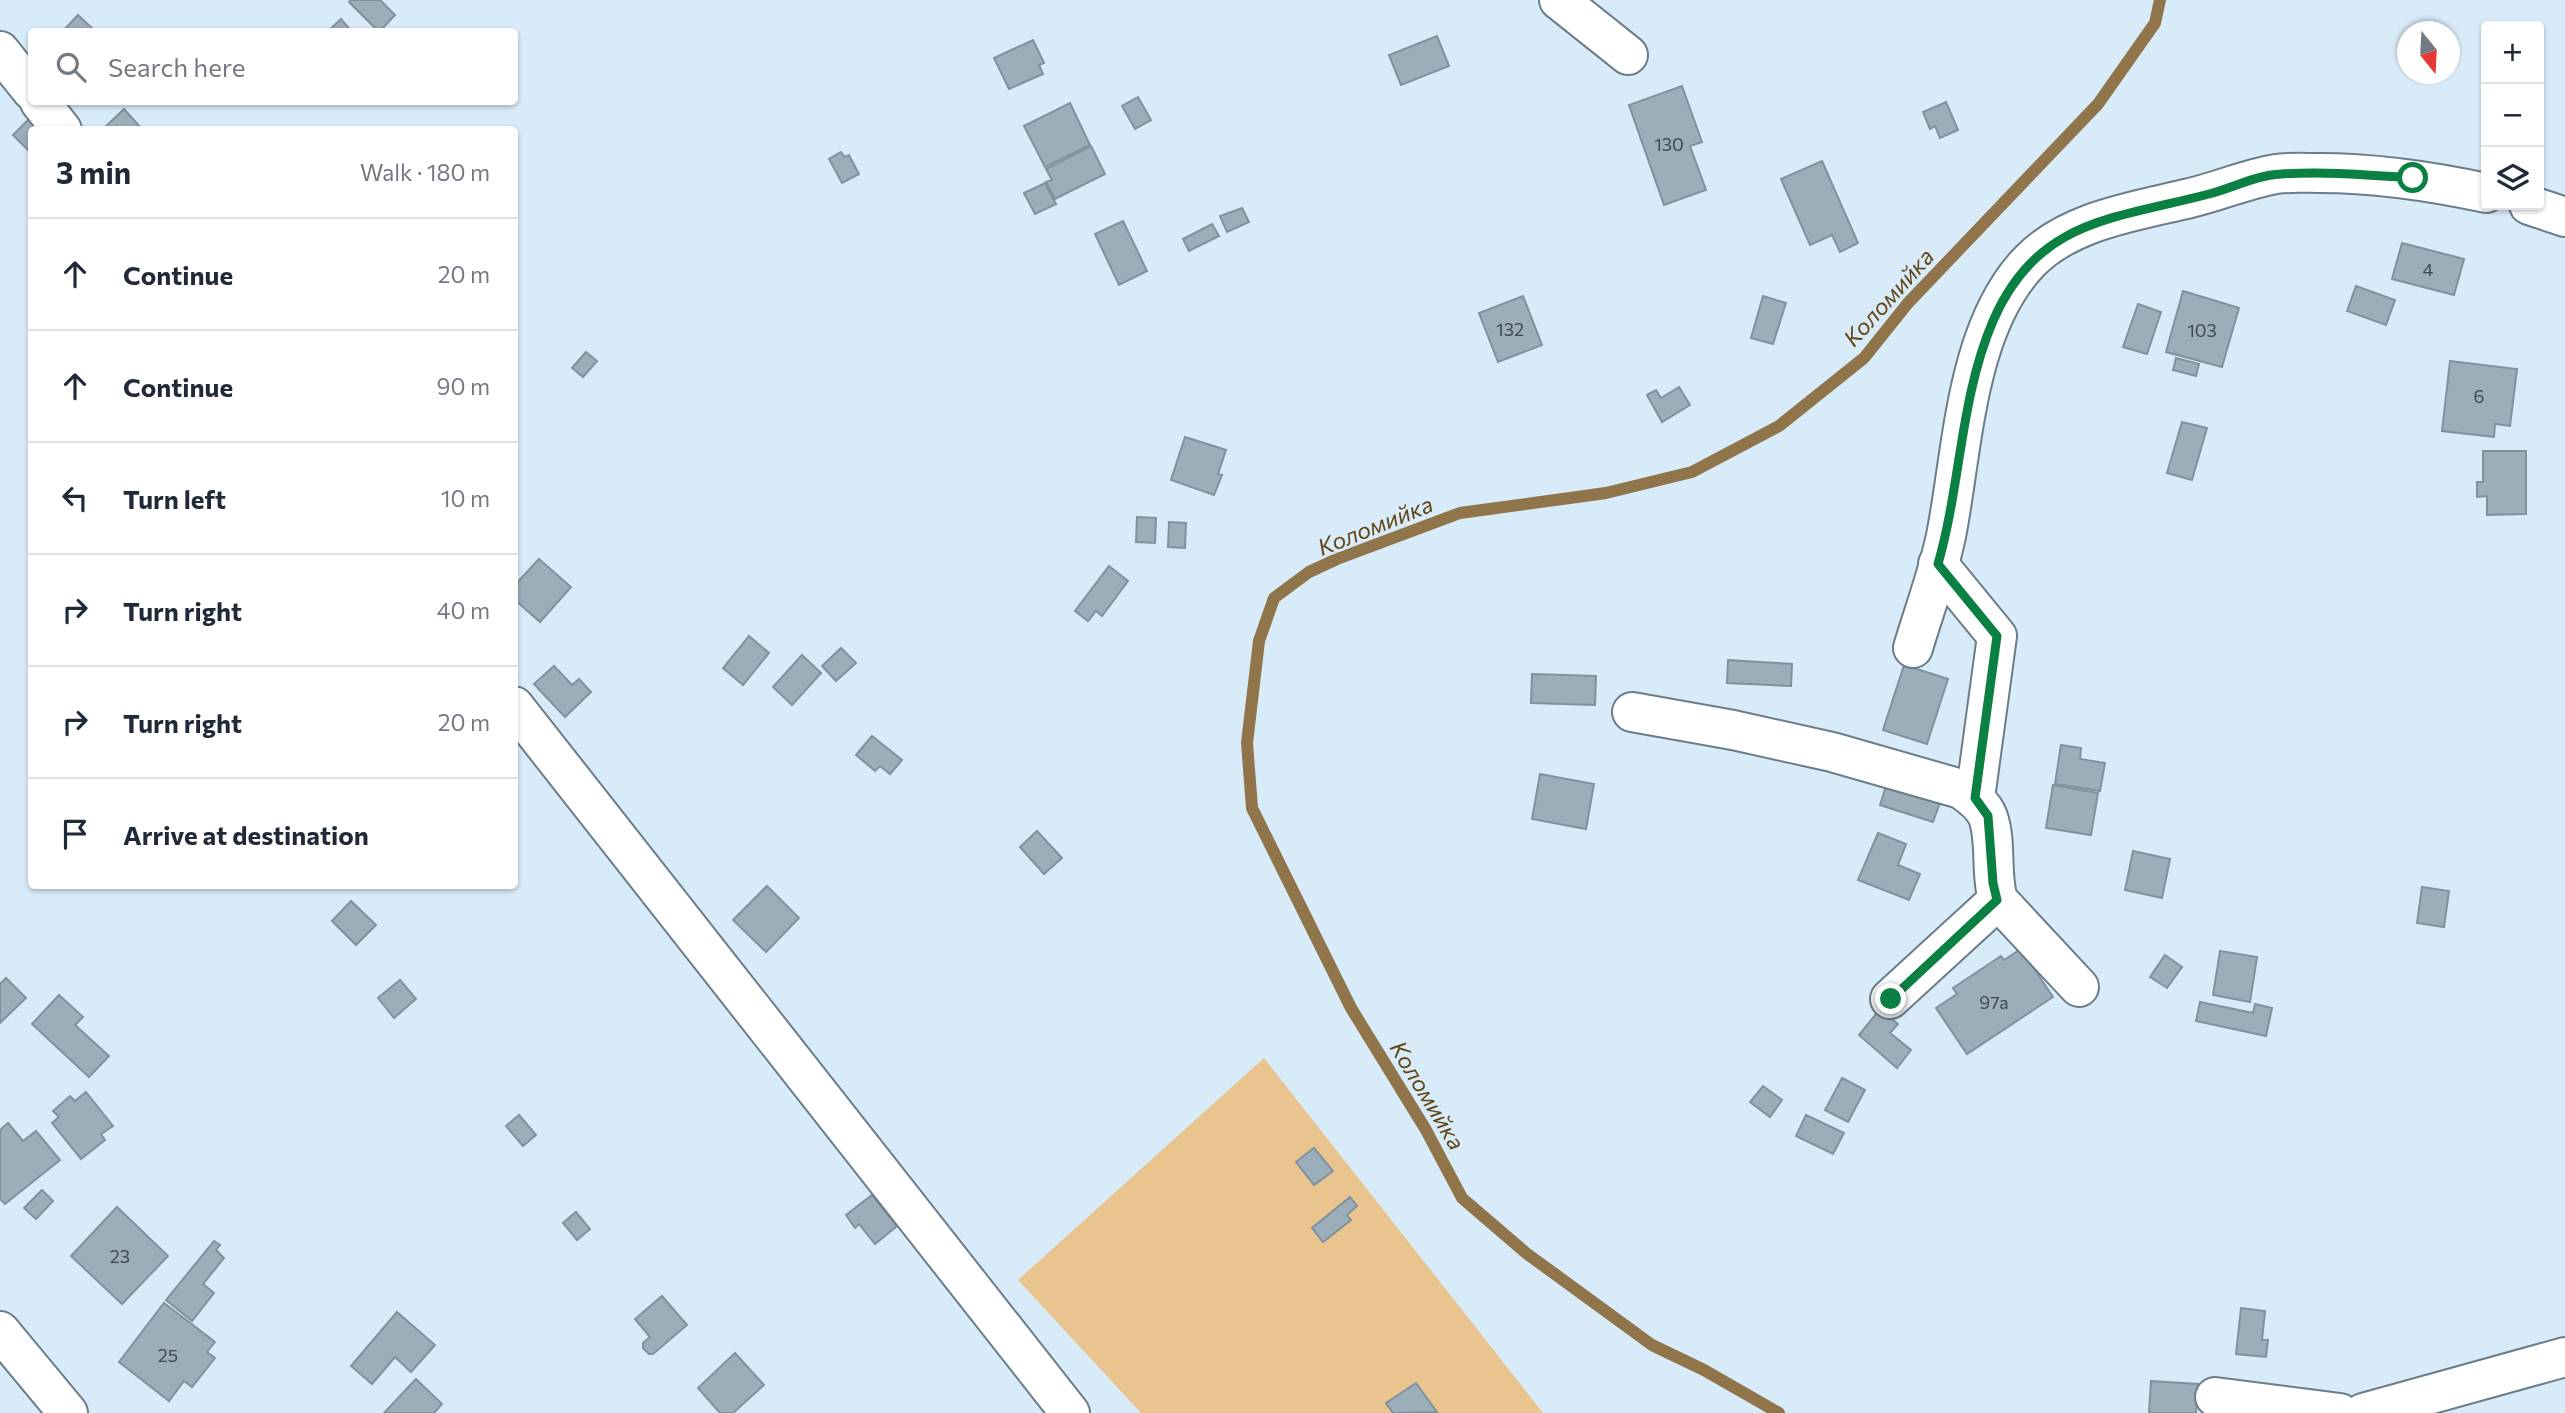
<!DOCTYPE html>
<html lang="en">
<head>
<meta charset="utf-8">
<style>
  :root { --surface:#fff; --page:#f2f2f3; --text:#1f2937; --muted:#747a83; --line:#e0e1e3 }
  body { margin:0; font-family:Commissioner,sans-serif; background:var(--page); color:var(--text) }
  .controls { position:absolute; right:21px; top:21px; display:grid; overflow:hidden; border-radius:7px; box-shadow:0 2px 5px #0004 }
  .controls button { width:63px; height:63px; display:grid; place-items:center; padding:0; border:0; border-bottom:2px solid var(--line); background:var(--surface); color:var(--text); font:35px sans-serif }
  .compass { position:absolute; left:2397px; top:21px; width:63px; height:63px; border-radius:50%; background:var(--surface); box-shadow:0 2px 5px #0004; rotate:162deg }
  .stop { position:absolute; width:21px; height:21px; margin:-16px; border:5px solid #0b8043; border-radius:50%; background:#fff }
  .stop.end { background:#0b8043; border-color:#fff; box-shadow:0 2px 7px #0008 }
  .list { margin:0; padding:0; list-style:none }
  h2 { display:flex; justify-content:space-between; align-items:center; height:91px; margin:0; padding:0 28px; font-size:30px }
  h2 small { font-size:23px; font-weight:400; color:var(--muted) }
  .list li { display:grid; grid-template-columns:46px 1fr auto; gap:21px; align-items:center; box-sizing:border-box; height:112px; padding:0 28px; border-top:2px solid var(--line) }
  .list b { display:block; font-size:26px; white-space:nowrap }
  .list em { font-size:23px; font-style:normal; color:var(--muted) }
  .icon { flex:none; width:38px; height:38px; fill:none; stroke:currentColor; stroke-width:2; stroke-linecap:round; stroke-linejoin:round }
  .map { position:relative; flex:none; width:2565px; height:1413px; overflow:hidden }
  .search { position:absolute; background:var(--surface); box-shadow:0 2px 5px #0004; left:28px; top:28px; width:490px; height:77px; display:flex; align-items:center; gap:18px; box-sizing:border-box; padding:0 24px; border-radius:7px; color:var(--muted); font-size:26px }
  .panel { position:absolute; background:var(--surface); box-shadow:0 2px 5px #0004; left:28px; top:126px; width:490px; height:763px; border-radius:7px }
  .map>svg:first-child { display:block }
</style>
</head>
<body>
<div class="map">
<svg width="2565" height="1413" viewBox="0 0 2565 1413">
  <rect width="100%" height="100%" fill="#d8ebf8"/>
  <!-- green -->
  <polygon fill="#eac48f" points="1264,1058 1543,1413 1141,1413 1018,1280"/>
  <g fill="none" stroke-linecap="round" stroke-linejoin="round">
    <!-- stream -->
    <polyline stroke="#90744a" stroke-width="12" points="1779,1413 1704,1370 1652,1345 1526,1253 1462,1198 1426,1130 1351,1008 1252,808 1247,743 1259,641 1274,598 1309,572 1337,559 1460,513 1606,493 1692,472 1779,426 1864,358 1908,303 2098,104 2155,23 2160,0"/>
  </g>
  <!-- building -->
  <g fill="#9baeba" stroke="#80929e" stroke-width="2">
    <polygon points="351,0 380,0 395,15 379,32 349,2"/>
    <polygon points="78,15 96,32 62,32"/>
    <polygon points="341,19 352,32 327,32"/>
    <polygon points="1437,36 1449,66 1401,85 1389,55"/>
    <polygon points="1033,40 1044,63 1039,65 1043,74 1009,89 994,58"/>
    <polygon points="1682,86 1702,142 1690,146 1706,190 1664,205 1629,105"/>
    <polygon points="1138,97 1151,120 1135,129 1122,106"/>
    <polygon points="1946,102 1958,130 1940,138 1935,126 1930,129 1923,112"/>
    <polygon points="1070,103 1090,145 1045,167 1024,126"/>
    <polygon points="124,109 143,130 102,130"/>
    <polygon points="28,120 38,130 32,130 32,154 13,135"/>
    <polygon points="1091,146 1105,174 1055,199 1046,182 1052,180 1046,169"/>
    <polygon points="841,152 845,157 849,155 859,174 842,183 829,159"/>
    <polygon points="1822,161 1858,243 1840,252 1832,235 1810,245 1781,179"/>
    <polygon points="1045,183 1056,204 1035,214 1024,193"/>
    <polygon points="1242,208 1249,222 1227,232 1220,216"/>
    <polygon points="1123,221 1147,271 1119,285 1095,234"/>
    <polygon points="1212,224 1219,236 1189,251 1183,239"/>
    <polygon points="2402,243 2464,259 2454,295 2392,279"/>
    <polygon points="2356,286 2395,300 2386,325 2347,311"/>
    <polygon points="2183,291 2239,308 2222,367 2166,352"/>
    <polygon points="1523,296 1542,345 1498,362 1479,313"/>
    <polygon points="1763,296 1786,303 1773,344 1751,338"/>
    <polygon points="2138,304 2161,312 2147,354 2123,347"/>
    <polygon points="586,352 597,361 583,377 572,368"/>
    <polygon points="2176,358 2199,364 2196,376 2173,370"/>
    <polygon points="2450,361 2517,369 2510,426 2495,424 2494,437 2442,431"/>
    <polygon points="1679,387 1690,405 1662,422 1647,395 1656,390 1661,398"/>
    <polygon points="2182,422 2207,428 2192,480 2167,473"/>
    <polygon points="1185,437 1226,450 1218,474 1222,475 1214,495 1171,480"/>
    <polygon points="2483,451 2526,451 2526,514 2487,515 2487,496 2477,497 2477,482 2483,482"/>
    <polygon points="1137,517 1156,518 1155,543 1136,542"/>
    <polygon points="1169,522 1186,523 1185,548 1168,547"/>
    <polygon points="539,559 571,587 540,622 514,599 514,586"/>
    <polygon points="1109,566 1128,581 1102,616 1096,611 1088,621 1075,611"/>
    <polygon points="749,636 769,653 743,685 723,668"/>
    <polygon points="841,648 856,663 836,681 822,666"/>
    <polygon points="802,655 821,673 792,705 773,687"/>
    <polygon points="1728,660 1792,664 1791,686 1727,683"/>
    <polygon points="1904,665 1948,679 1927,744 1883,730"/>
    <polygon points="554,666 572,685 579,679 591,692 565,717 534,684"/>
    <polygon points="1532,674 1596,676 1595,705 1531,703"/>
    <polygon points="872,736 902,760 890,774 880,766 875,771 856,755"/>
    <polygon points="2061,745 2081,748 2080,759 2105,763 2100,791 2055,784"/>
    <polygon points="1540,774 1594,784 1586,829 1532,819"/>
    <polygon points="1887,783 1941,800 1933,822 1880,805"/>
    <polygon points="2053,785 2098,793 2091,835 2046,828"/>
    <polygon points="1037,831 1062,858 1044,874 1020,847"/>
    <polygon points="1878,833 1906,844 1898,865 1920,874 1909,900 1858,880"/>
    <polygon points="2133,851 2170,859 2162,898 2125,890"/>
    <polygon points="767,886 799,918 766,952 733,920"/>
    <polygon points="2422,887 2449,891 2444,927 2417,923"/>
    <polygon points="351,901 376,925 356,945 332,921"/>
    <polygon points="2021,949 2053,997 1967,1054 1936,1008 1957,994 1953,988 2001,956 2004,960"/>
    <polygon points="2220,951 2257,957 2250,1002 2213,995"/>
    <polygon points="2165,955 2182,967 2167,988 2150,977"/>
    <polygon points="6,978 26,998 0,1023 0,984"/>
    <polygon points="400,980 416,999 394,1018 378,998"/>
    <polygon points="59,995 83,1017 75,1025 109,1056 89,1077 32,1024"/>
    <polygon points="2200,1002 2253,1013 2255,1004 2272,1008 2266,1036 2196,1021"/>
    <polygon points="1880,1009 1898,1024 1890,1033 1911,1050 1897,1068 1859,1035"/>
    <polygon points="1842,1078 1865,1090 1848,1122 1825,1110"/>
    <polygon points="1763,1086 1782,1100 1770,1117 1750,1102"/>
    <polygon points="86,1092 113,1126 101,1134 105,1140 81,1159 52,1123 59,1117 53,1111 70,1096 75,1101"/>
    <polygon points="519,1115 536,1135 523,1146 506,1126"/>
    <polygon points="1806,1115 1844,1133 1833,1154 1796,1136"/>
    <polygon points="8,1123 23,1141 36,1131 60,1160 5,1204 0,1199 0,1130"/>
    <polygon points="1314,1148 1333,1171 1314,1185 1296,1162"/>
    <polygon points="42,1190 53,1201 36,1219 24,1208"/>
    <polygon points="872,1195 897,1226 875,1244 859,1224 855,1228 846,1215"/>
    <polygon points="1350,1197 1357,1206 1347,1215 1351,1220 1323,1242 1312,1228"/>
    <polygon points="117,1207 168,1256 122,1304 71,1256"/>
    <polygon points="576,1212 590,1229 577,1240 563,1223"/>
    <polygon points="214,1241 220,1245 216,1250 224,1258 203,1284 214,1293 192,1321 166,1300"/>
    <polygon points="662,1296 687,1325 653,1354 649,1354 643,1348 643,1343 650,1337 635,1319"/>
    <polygon points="164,1303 215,1342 207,1352 215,1358 192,1387 184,1381 169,1401 119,1362"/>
    <polygon points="2241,1308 2265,1311 2262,1340 2268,1340 2266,1357 2236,1354"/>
    <polygon points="397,1312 435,1345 411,1372 395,1357 372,1384 351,1366"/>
    <polygon points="735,1353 764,1385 733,1413 720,1413 698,1388"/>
    <polygon points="416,1379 442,1404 434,1413 384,1413"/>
    <polygon points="2151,1381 2198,1384 2196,1413 2149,1413"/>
    <polygon points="1416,1383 1437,1412 1393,1413 1386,1403"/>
  </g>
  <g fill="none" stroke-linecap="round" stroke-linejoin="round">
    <defs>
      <g id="minor">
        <polyline points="1559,0 1628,55"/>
        <polyline points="0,51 32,91"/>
        <polyline points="40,102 62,130"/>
        <polyline points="2529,205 2565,217"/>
        <polyline points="1938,564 1997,636 1975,798"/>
        <path d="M1913 648C1924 611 1938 574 1946 536 1963 450 1965 329 2029 262 2069 220 2137 211 2190 198 2219 191 2247 179 2276 174 2290 172 2305 173 2319 173 2377 173 2430 181 2486 193"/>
        <polyline points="514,706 1070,1413"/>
        <path d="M1632 712 1733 730 1832 752 1961 789C1971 796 1983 804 1988 817 1997 843 1990 873 1998 900L2079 987"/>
        <polyline points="1890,999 1998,900"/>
        <polyline points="0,1331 68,1413"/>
        <polyline points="2215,1397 2340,1413"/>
        <polyline points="2363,1413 2565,1357"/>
      </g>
    </defs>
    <!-- minor casing -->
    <use href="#minor" stroke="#6b7d88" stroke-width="42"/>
    <!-- minor -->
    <use href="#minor" stroke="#fff" stroke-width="38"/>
  </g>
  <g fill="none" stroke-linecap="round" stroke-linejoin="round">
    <!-- route -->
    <path stroke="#0b8043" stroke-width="9" d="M1891 999 1997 900 1993 883 1988 816 1975 798 1997 636 1938 564C1961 484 1960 398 1993 321 2037 219 2114 219 2209 194 2232 188 2257 175 2281 174 2325 171 2369 175 2413 178"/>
  </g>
  <g text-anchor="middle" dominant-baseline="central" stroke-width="5" stroke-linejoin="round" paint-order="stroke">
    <!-- number labels -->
    <g font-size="18" fill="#3e484f">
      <text x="1669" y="144">130</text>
      <text x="2428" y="269">4</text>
      <text x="1510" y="329">132</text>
      <text x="2202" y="330">103</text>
      <text x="2479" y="396">6</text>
      <text x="1994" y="1002">97а</text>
      <text x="120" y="1256">23</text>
      <text x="168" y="1355">25</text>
    </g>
    <!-- water labels -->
    <g font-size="23" font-style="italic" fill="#634515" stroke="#d8ebf8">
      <text transform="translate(1888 297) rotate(-48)">Коломийка</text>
      <text transform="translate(1375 525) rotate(-22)">Коломийка</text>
      <text transform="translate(1428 1095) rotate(59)">Коломийка</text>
    </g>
  </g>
</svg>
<div class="controls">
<button>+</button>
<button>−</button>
<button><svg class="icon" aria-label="layers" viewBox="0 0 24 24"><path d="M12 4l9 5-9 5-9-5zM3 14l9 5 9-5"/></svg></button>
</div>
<svg class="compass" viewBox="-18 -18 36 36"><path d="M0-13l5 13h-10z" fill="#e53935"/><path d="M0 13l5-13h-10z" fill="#747a83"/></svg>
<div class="stop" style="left:2413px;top:178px"></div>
<div class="stop end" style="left:1891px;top:999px"></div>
<div class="search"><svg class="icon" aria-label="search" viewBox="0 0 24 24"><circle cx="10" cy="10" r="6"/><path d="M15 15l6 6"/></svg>Search here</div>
<section class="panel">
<h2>3 min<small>Walk · 180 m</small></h2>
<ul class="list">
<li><svg class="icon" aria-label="ahead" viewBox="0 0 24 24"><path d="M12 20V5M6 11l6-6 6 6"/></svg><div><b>Continue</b></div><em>20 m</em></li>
<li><svg class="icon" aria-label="ahead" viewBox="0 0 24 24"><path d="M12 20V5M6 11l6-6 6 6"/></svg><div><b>Continue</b></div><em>90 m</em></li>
<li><svg class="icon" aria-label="left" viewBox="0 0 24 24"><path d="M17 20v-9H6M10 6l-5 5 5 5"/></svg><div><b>Turn left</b></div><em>10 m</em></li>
<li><svg class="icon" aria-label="right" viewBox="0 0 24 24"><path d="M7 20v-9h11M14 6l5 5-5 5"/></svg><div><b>Turn right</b></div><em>40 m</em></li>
<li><svg class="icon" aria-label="right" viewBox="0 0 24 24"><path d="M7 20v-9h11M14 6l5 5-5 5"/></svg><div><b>Turn right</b></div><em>20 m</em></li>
<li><svg class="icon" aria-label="arrive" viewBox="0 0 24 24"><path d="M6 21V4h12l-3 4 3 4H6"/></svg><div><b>Arrive at destination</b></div></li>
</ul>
</section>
</div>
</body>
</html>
